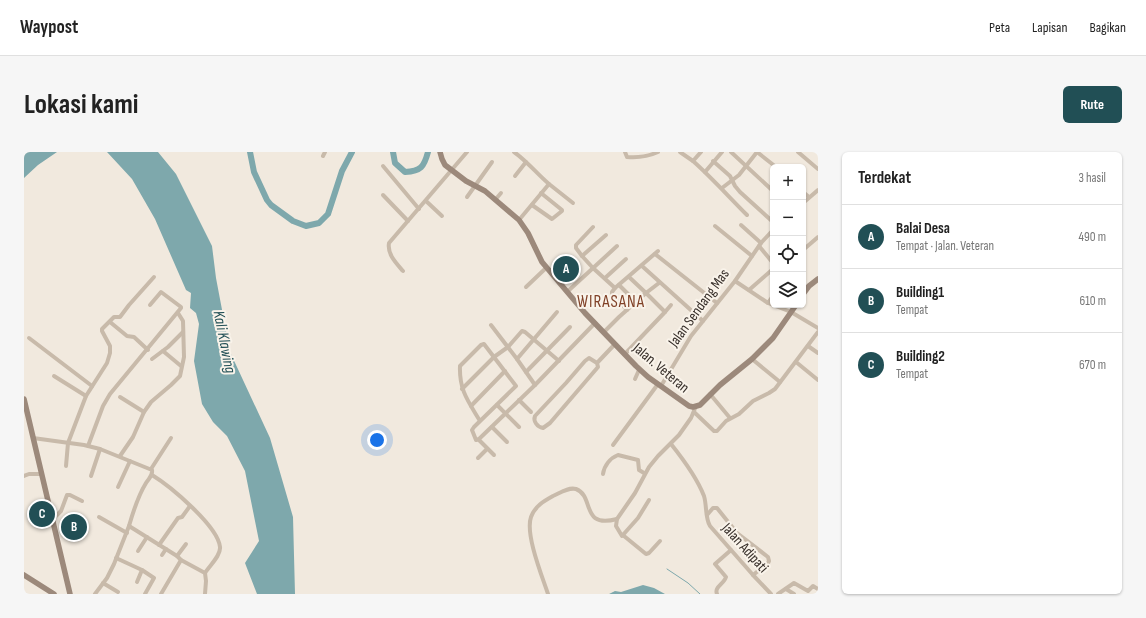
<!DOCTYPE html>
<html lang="id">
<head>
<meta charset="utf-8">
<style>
  :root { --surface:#fff; --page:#f6f6f6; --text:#222; --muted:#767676; --line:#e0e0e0; --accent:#214f55 }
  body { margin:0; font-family:"Sofia Sans Condensed",sans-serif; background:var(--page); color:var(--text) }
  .controls { position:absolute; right:12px; top:12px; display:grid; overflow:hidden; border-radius:6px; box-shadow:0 1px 3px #0004 }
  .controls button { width:36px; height:36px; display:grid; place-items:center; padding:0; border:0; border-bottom:1px solid var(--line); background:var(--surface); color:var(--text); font:20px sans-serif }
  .you { position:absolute; left:353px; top:288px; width:14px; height:14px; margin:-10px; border:3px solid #fff; border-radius:50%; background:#1a73e8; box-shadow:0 0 0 6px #1a73e833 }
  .badge { display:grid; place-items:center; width:26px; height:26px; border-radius:50%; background:var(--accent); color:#fff; font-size:13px; font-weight:700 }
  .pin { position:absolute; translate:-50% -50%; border:2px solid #fff; box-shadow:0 1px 4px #0006 }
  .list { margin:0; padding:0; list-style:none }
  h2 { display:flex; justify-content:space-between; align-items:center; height:52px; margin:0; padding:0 16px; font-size:17px }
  h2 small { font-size:13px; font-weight:400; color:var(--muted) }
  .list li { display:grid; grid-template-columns:26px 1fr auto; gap:12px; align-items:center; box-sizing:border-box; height:64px; padding:0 16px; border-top:1px solid var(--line) }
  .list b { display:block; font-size:15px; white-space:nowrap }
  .list p { margin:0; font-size:13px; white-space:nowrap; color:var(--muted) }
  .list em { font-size:13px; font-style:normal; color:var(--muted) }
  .icon { flex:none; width:22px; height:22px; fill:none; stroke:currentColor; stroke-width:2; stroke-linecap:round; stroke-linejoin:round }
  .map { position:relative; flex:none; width:794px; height:442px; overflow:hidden; border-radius:6px }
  header { display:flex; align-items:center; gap:24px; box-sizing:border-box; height:56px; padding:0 20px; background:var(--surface); border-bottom:1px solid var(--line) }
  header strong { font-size:19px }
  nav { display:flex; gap:22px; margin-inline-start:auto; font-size:14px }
  .intro { display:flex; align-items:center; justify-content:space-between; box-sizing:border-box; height:96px; padding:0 24px }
  h1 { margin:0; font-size:28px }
  .button { padding:10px 18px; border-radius:6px; background:var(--accent); color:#fff; font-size:14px; font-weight:700 }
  main { display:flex; gap:24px; padding:0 24px }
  aside { flex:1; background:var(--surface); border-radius:6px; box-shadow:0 1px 3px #0004 }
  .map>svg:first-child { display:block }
</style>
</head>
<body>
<header>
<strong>Waypost</strong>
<nav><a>Peta</a><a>Lapisan</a><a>Bagikan</a></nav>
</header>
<div class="intro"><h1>Lokasi kami</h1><a class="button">Rute</a></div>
<main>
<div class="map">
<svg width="794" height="442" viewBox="0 0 794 442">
  <rect width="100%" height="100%" fill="#f1e9de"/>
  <!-- water -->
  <g fill="#7ea8ac">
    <polygon points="0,0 33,0 14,13 0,26"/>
    <polygon points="83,0 134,0 152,22 188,94 192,126 206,200 246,286 269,365 271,442 233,442 221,411 235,389 221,319 203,284 189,270 178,252 170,209 175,172 172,161 166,156 167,141 162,138 131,67 108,27"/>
    <polygon points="619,433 630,436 641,442 585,442 591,439 597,440"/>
  </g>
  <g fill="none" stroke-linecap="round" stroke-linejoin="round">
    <!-- stream -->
    <polyline stroke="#7ea8ac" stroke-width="1" points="643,417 664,431 676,442"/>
    <!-- river -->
    <g stroke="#7ea8ac" stroke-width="6">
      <polyline points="226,0 230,20 243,48 247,53 269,69 282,74 295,71 304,62 318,19 328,0"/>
      <path d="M369 0 371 11 381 20C397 19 400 15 404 0"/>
    </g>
    <!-- street -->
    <g stroke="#c8baaa" stroke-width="4">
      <path d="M490 0C503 9 513 22 525 32"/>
      <path d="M601 0 603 5C614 6 623 5 634 0"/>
      <polyline points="656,0 669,9"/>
      <path d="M677 0 669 9C688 26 705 45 723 63"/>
      <polyline points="707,0 749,39"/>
      <polyline points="733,0 752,15"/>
      <polyline points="774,0 794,17"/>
      <polyline points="299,4 301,0"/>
      <polyline points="689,9 706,24 711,34 716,40 749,70"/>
      <polyline points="359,14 395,57"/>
      <polyline points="681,20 698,0"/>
      <polyline points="491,24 502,10"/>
      <polyline points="698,36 715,23 733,0"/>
      <polyline points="779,40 785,45"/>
      <polyline points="359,43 384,69"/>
      <polyline points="443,45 468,10"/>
      <polyline points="471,48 477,41"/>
      <polyline points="402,49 418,64"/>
      <polyline points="779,51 794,38"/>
      <polyline points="508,53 528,67 538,59 538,58 517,41"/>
      <polyline points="495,68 525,32 549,51"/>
      <polyline points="717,73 737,91"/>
      <polyline points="691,74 728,104"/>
      <polyline points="582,83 558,104 569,116 591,136 634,99"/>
      <polyline points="735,94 749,111"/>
      <polyline points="779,98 794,85"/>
      <polyline points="631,102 693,151"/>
      <polyline points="558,104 552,96 552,93 569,75"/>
      <polyline points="618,114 679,169"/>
      <path d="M379 119C372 111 363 102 365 91L443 0"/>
      <polyline points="581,126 602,107"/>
      <polyline points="711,129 744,151 767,160 794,176"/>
      <polyline points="635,131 622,141 641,160 647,153"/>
      <polyline points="595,133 612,150"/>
      <polyline points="502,135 522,116"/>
      <polyline points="591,136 588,140 588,142 603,158"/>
      <polyline points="725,138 749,117"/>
      <polyline points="543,140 593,94"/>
      <polyline points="744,151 749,144"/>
      <polyline points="533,160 493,207 511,233 571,171"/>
      <polyline points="86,170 103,184 110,185 124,198"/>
      <polyline points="467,173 493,207"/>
      <polyline points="580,180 595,165 622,141 605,125"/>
      <polyline points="5,186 68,234"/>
      <polyline points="784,194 794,201"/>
      <polyline points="139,199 157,214"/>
      <polyline points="601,202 641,160"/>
      <polyline points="128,207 144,195 159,180"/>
      <polyline points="728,207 756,230"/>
      <polyline points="772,210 794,228"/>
      <path d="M573 211 565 206 561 209 542 231 511 264C509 269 513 275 519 276L526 271 574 215 573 211 591 192"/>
      <polyline points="502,220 546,175"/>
      <polyline points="30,224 62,244"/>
      <polyline points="611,227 615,218"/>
      <polyline points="637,234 667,184 711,129 737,91 749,78"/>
      <polyline points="438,237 470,205 484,195 498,179 501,180 535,209"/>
      <polyline points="686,242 706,266"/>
      <polyline points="96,245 120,260"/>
      <polyline points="495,248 507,260"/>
      <polyline points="473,253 495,275"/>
      <polyline points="447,254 481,219"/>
      <polyline points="670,260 690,279 693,279 702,269 715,262 729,249 745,241 751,237 794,180"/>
      <path d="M456 269C444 249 435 238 436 214L457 193 460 192 492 234 450 275 448 278 452 288 455 287 511 233"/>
      <polyline points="468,275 483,290"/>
      <path d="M9 286 60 293 76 297 128 318C129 324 125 326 122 331 114 344 109 360 105 374"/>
      <polyline points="455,288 470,303"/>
      <path d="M647 292C659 307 673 326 680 344 683 354 681 366 686 374L729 423 747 442"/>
      <polyline points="589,293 634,232"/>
      <polyline points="64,294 79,254 86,242 157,156 157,155 137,140 126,153"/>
      <polyline points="96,304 109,285 120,260 127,250 147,233 156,224 160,205 159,169 154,161"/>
      <polyline points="454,306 463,297"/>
      <polyline points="42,314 44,291 62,244 83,211 86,201 86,194 78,179 78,177 90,165 96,165 105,153 130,125"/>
      <polyline points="127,317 147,286"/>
      <path d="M579 322C580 314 586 306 594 303L614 308 615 318 620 321"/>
      <path d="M128 323C146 334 194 374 196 395 197 404 185 414 181 421"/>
      <polyline points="0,324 5,322 17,322"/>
      <polyline points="67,324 76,297"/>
      <polyline points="94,335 106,309"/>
      <polyline points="625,348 614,366 598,384 592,374 593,367 611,341 625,315 634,304 655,283 667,266 672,254"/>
      <polyline points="683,363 689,356 693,356 713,381 744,405 745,409 744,411 729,423"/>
      <polyline points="75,365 103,381"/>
      <polyline points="28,368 37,359 43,343 46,343 58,349"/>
      <polyline points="600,384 622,402 625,401 636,389"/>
      <polyline points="135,393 154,366 158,365 166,354"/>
      <polyline points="114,399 123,385"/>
      <polyline points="138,403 142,397"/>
      <polyline points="153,404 162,392"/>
      <polyline points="92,406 118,418 113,430"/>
      <polyline points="118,418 130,426 121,442"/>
      <polyline points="79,431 94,440"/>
      <polyline points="762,437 770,442"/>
      <polyline points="71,442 83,426 90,412 105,374 153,404 157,408 181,421 182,429 181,442"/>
      <polyline points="137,442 157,408"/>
      <path d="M524 442C518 424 501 382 507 365 511 354 520 349 529 344 536 341 544 335 552 337 571 344 556 377 593 367"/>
      <path d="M693 442C690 435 700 432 702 425L691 412 707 398"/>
      <polyline points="754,442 770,431 784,439 789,434 794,437"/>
    </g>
    <!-- secondary -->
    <g stroke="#9c897b" stroke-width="5.5">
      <polyline points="416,0 418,7 421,13 442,29 461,39 495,68 504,81 518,110 561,161 612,214 624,225 665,254 669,255 676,253 696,233 728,207 749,186 772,153"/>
      <polyline points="779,142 785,134 794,127"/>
      <polyline points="0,247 46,442"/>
      <polyline points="0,423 30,442"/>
    </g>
  </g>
  <g text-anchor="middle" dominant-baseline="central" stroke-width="4" stroke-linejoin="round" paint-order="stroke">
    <!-- street labels -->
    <g font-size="15" fill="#362e29" stroke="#f9f3ea">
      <text transform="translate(675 156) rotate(-54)">Jalan Sendang Mas</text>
      <text transform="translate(637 216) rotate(40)">Jalan. Veteran</text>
      <text transform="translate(721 396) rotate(48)">Jalan Adipati</text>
    </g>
    <!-- water labels -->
    <g font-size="16" font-style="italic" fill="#214f55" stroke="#f9f3ea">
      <text transform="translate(200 190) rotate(79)">Kali Klawing</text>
    </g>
    <!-- quarter labels -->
    <g font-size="17" letter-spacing="1" fill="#804127" stroke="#f9f3ea">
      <text x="587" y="150">WIRASANA</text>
    </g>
  </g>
</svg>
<div class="controls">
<button>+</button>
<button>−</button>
<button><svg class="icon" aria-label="locate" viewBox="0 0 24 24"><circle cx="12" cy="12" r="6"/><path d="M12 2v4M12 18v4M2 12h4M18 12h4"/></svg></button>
<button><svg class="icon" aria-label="layers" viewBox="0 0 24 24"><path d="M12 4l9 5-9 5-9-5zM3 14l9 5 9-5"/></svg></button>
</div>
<div class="you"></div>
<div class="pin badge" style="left:542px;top:117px">A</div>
<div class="pin badge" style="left:50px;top:375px">B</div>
<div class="pin badge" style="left:18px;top:362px">C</div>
</div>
<aside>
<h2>Terdekat<small>3 hasil</small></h2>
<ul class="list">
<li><span class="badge">A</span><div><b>Balai Desa</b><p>Tempat · Jalan. Veteran</p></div><em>490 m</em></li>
<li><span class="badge">B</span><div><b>Building1</b><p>Tempat</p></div><em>610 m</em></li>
<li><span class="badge">C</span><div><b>Building2</b><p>Tempat</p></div><em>670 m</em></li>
</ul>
</aside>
</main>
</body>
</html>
